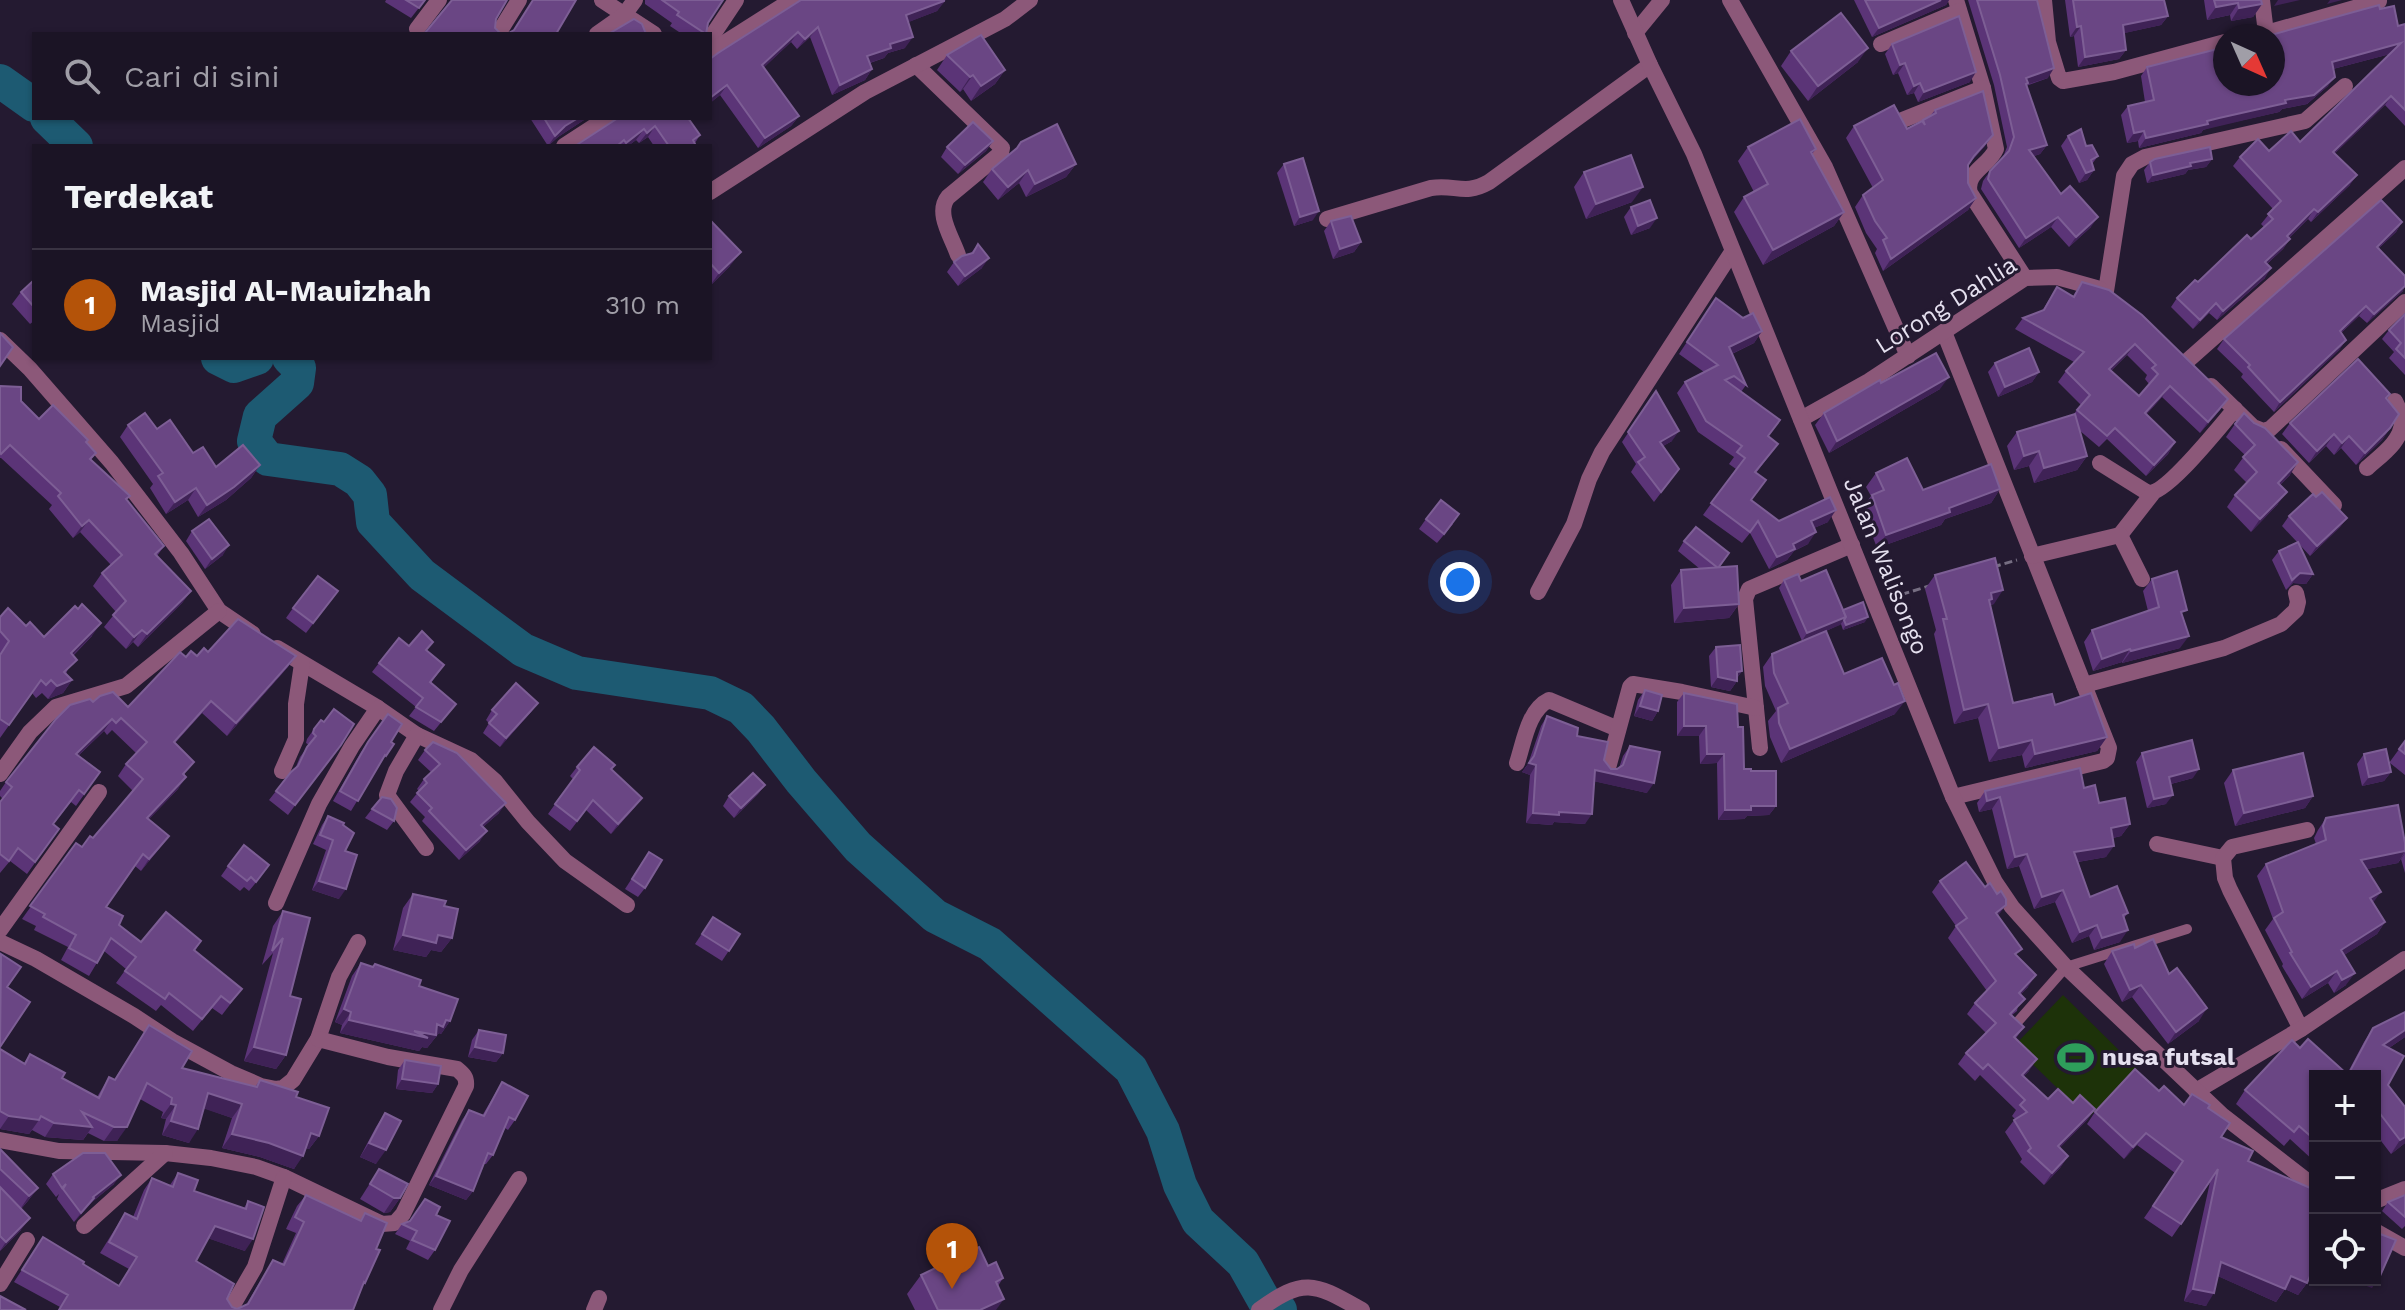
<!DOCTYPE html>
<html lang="id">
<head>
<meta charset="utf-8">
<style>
  :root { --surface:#1b1425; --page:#241d2d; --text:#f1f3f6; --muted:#a09ea7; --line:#393342; --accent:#b45309 }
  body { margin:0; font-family:"Work Sans",sans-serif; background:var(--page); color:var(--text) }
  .controls { position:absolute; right:24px; bottom:24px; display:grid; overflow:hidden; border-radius:0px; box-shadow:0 2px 6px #0004 }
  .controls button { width:72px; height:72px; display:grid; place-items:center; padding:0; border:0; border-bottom:2px solid var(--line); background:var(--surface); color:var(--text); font:40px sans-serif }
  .compass { position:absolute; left:2213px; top:24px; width:72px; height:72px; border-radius:50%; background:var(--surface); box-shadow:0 2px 6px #0004; rotate:135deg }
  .you { position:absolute; left:1460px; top:582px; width:28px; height:28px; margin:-20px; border:6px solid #fff; border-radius:50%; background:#1a73e8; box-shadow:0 0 0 12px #1a73e833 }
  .badge { display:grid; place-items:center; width:52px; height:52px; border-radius:50%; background:var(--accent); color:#fff; font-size:26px; font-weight:700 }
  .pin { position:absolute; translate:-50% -66px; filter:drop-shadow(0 2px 4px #0008) }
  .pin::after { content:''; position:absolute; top:42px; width:28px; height:24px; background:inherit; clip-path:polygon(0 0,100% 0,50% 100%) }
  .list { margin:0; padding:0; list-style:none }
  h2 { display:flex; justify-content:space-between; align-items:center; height:104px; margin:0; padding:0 32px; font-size:34px }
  h2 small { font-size:26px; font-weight:400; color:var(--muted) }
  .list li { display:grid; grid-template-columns:52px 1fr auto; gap:24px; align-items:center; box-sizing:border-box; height:112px; padding:0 32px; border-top:2px solid var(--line) }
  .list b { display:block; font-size:30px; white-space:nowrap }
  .list p { margin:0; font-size:26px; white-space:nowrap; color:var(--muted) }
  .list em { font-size:26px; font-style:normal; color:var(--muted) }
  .icon { flex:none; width:44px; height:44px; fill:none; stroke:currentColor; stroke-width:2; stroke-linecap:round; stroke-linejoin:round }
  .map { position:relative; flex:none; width:2405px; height:1310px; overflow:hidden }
  .search { position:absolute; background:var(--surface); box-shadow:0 2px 6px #0004; left:32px; top:32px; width:680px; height:88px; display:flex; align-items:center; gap:20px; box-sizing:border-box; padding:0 28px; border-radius:0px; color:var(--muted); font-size:30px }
  .panel { position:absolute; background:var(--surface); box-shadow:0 2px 6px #0004; left:32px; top:144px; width:680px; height:216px; border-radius:0px }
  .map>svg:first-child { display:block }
</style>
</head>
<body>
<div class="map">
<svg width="2405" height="1310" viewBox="0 0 2405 1310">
  <rect width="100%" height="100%" fill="#241a31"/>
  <!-- green -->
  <polygon fill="#1d3209" points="2063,995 2137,1068 2088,1118 2014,1046"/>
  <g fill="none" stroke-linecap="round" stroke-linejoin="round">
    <!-- river -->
    <g stroke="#1d5a72" stroke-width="34">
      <polyline points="0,81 34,105"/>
      <polyline points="47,118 76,146"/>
      <polyline points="218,358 234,366 257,358"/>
      <polyline points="289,358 299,368 297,383 260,416 254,441 268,459 340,469 359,481 370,495 373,522 422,575 523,650 577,673 710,693 741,708 761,729 801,781 858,847 935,916 990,944 1131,1069 1163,1131 1180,1185 1198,1221 1243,1263 1265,1302 1280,1310"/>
    </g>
    <!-- path -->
    <g stroke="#766e82" stroke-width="3" stroke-dasharray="8 4" stroke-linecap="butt">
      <polyline points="1993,567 2017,560"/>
      <polyline points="1890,598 1929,586"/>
    </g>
    <!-- service -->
    <polyline stroke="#8c5879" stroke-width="10" points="2014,1026 2066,967 2187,929"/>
    <!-- minor -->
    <g stroke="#8c5879" stroke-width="16">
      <polyline points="602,0 654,34"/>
      <polyline points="1730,0 1825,167 1908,356"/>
      <path d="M1956 0 1983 88 1996 149C1989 166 1964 173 1970 193L2025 278"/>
      <polyline points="2044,0 2048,42 2059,78 2063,81 2114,72 2225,42"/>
      <polyline points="2262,0 2266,33"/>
      <polyline points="417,29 439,0"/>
      <polyline points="1635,33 1662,0"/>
      <polyline points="498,34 519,0"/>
      <polyline points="597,34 624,15 635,0"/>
      <polyline points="2256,36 2379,1"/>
      <polyline points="710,39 736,0"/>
      <polyline points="1881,44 1959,11"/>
      <polyline points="710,52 792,0"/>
      <path d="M916 65 1002 148 1001 153 948 197C935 213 952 237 958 255"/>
      <polyline points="1900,121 1983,88"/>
      <polyline points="564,146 607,118"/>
      <polyline points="710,192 865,92 1005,19 1030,0"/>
      <path d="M1327 219 1431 188C1456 184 1464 196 1489 182L1650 65"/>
      <polyline points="2106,291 2124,176 2132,164 2145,157 2305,121 2345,86"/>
      <polyline points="1944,332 2109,748 2107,758 2103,761 1953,797"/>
      <polyline points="0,340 30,369 112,463 181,553 219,611 253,634"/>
      <polyline points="2186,362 2405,168"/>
      <polyline points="2211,386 2253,427 2263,431 2270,429 2405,302"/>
      <polyline points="1801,419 1869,381 2025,278 2057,277 2100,289"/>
      <polyline points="2281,449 2334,505"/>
      <path d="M2100 463 2148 493C2167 494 2220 426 2235 409"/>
      <path d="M2367 468C2380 456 2403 441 2402 420 2401 414 2398 407 2395 401"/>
      <polyline points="2120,535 2152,494"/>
      <polyline points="2032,556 2120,535 2142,579"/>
      <polyline points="1538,592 1574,524 1589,479 1602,452 1732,252"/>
      <polyline points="277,648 378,708 417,735 471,760 495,781 528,822 565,861 627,905"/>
      <polyline points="2084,685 2224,648 2281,624 2296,610 2298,602 2296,593"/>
      <polyline points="417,735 396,771 387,795 426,848"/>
      <polyline points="1760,748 1745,599 1749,589 1852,545"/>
      <path d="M1517 763C1524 742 1528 710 1549 700L1618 729"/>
      <polyline points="1608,768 1630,687 1633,684 1682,692 1756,708"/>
      <polyline points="282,771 296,739 296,704 302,664"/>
      <polyline points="0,774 30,732 56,707 126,686 219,611"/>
      <polyline points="2157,844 2223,858"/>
      <polyline points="276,903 319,804 352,746 378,708"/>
      <polyline points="0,930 99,792"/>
      <polyline points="0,942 36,959 134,1016 172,1041 231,1073 261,1086 276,1089 283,1088 293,1080 318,1039 339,977 358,942"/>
      <polyline points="2301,1029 2230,890 2225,878 2223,858 2232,847 2307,830"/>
      <polyline points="2196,1091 2301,1029 2405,959"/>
      <path d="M0 1140 59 1151 165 1153 211 1158 256 1167 284 1177 382 1224 395 1223 403 1214 466 1086C467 1077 463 1074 457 1069L388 1057 318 1039"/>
      <polyline points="2375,1201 2405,1189"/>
      <polyline points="84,1226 165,1153"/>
      <polyline points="0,1284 27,1240"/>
      <polyline points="230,1310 255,1267 284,1177"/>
      <polyline points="441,1310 461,1270 519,1179"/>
      <polyline points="594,1310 599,1298"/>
      <path d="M1259 1310C1305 1276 1315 1284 1362 1310"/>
    </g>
    <!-- tertiary -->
    <g stroke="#8c5879" stroke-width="16">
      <polyline points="1621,0 1650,65 1694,154 1953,797 1995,882 2012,907 2066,967 2222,1115 2315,1187"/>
      <polyline points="2375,1231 2405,1248"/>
    </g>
  </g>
  <!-- wall -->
  <g fill="#5b3477" fill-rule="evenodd">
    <polygon points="386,0 425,0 411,18 385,2"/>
    <polygon points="645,0 723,0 708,23 706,34 682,34 670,26 672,23 645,4"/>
    <polygon points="801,0 944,1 937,11 908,22 905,48 888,53 884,58 870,63 872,69 865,80 832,95 810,37 797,49 791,42 763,68 799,116 791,126 758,148 720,95 710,103 710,59"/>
    <polygon points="1854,0 1949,0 1946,5 1872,37"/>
    <polygon points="1968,0 2037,0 2048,78 2026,86 2047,145 2040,154 2034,156 2061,194 2091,227 2069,247 2051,227 2019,248 1981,189 1983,181 1990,171 2003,157 2007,147 1994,85"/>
    <polygon points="2065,0 2164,0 2168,16 2161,25 2124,33 2126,50 2119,59 2078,67 2074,36 2070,37"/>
    <polygon points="2204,0 2261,0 2262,4 2253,17 2231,21 2230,15 2207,20"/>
    <polygon points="2380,9 2398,26 2405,24 2405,126 2385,105 2334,154 2350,185 2311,222 2308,219 2289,238 2290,239 2283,249 2267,264 2265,278 2217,320 2209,313 2193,329 2171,307 2177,298 2251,239 2264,227 2261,224 2273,209 2233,166 2240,157 2269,151 2300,142 2390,54 2333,69 2328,86 2307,104 2282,109 2279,112 2212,127 2203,130 2201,133 2139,148 2138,141 2127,143 2121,115 2128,106 2145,102 2141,76 2147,67 2225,84"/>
    <polygon points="1892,44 1970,82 1918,102 1914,93 1907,95 1898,73 1893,75 1885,54"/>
    <polygon points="1791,51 1858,62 1808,101 1781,66"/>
    <polygon points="947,55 1005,70 995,84 971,101 963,89 960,92 937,70"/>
    <polygon points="1935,110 1993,135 1984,147 1968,165 1968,183 1976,198 1968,210 1883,271 1875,253 1877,249 1866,233 1855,207 1863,195 1873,188 1846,138 1854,126 1907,129 1930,116"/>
    <polygon points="530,118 587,118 558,137 548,146"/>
    <polygon points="691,118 689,120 700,135 695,143 696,146 654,146 648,137 639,143 636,140 628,146 577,146 578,144"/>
    <polygon points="2068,136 2086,146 2098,156 2092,164 2094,170 2087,180 2079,183 2061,146"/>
    <polygon points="993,141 986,151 958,174 941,157 947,147"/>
    <polygon points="1748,147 1816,149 1812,154 1844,212 1834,226 1763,265 1734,212 1744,197 1754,192 1738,161"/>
    <polygon points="2212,159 2206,167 2188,170 2185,174 2147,183 2144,170 2150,162"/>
    <polygon points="1076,164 1066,177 1026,197 1019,183 998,200 983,182 992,169"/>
    <polygon points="1284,164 1313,220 1294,226 1277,173"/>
    <polygon points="1584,172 1632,202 1586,219 1574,187"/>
    <polygon points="1631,207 1650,228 1631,235 1624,217"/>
    <polygon points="710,220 730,266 710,286"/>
    <polygon points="1331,221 1361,242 1354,252 1333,259 1324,231"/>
    <polygon points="2402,222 2396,232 2379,248 2403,291 2367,323 2359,316 2341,333 2346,340 2339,350 2274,412 2241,377 2243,374 2217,349 2224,339"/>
    <polygon points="978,244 982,268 958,286 947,272 954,262 971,253"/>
    <polygon points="34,280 34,321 30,324 12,304 21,292"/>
    <path d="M2082 282 2220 410 2200 433 2162 397 2146 415 2175 442 2168 454 2146 476 2107 439 2099 447 2079 430 2087 456 2077 470 2034 483 2029 466 2014 470 2007 446 2017 432 2073 415 2081 405 2058 382 2066 371 2074 362 2015 329 2023 318 2042 311 2057 287 2073 296ZM2127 355 2147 375 2145 379 2149 384 2139 396 2111 371Z"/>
    <polygon points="1716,298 1762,331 1754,343 1732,354 1746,385 1741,392 1768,436 1778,444 1756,473 1752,500 1779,521 1828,522 1814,528 1808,544 1794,551 1787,560 1769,569 1750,533 1742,543 1703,515 1736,469 1729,464 1734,457 1698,432 1677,393 1685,382 1704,372 1679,354"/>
    <polygon points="2405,314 2405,375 2389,358 2394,352 2382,339 2389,330"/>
    <polygon points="1995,363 2039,372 2032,382 1998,397 1988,372"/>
    <polygon points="1881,383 1940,389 1829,453 1815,425 1824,413"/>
    <polygon points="0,386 21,401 39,419 86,443 96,453 91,460 130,496 126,500 164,546 157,556 191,591 182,603 138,647 133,642 126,649 104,627 116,612 93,586 102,573 111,565 80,532 73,538 49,509 52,505 1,458 0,458"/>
    <polygon points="1656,391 1672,441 1663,446 1679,469 1654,502 1631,472 1636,464 1622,442"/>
    <polygon points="2387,399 2390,428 2382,440 2356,465 2341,448 2334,455 2326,446 2309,463 2282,434 2290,423"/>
    <polygon points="2235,424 2290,475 2280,485 2278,504 2251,532 2227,507 2235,495 2247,483 2234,470 2245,455 2226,437"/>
    <polygon points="128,425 157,429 216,467 260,465 251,478 226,500 198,517 188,500 166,514 150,488 153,484 120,437"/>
    <polygon points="1876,473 1923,490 2000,489 1991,503 1945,519 1941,525 1877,548 1862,508 1871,496 1866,487"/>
    <polygon points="2316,497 2347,518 2340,527 2310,556 2299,544 2313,574 2306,584 2293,583 2286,590 2272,560 2279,551 2297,542 2282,526 2289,516"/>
    <polygon points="1426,519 1453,524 1437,543 1419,529"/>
    <polygon points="192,531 223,555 205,569 186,541"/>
    <polygon points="1684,541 1719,567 1739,604 1729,618 1674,623 1671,585 1681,570 1700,569 1678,551"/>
    <polygon points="1935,575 1994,604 1990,605 2013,703 2055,705 2107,737 2097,751 2025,768 2022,755 1989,762 1978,718 1954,724 1934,634 1936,630 1925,589"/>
    <polygon points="2152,579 2182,617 2180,648 2122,663 2122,662 2093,671 2084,642 2092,630 2148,611 2143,591"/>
    <polygon points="1784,580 1801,581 1843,610 1865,622 1843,630 1841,624 1826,631 1844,674 1895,714 1781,763 1770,737 1768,721 1776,711 1765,686 1763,667 1772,654 1802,641 1779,588"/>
    <polygon points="338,591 306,633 286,618 293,608"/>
    <polygon points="0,617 26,626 44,637 92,636 73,656 66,674 72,680 63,693 48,699 42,693 36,698 32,693 0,738"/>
    <polygon points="409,646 427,651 444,665 431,683 456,704 434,731 409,716 416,707 372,672 379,663"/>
    <polygon points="1716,647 1742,671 1737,678 1737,681 1730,691 1711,687 1709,656"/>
    <polygon points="208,652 296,656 287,668 227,736 202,713 175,743 185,775 178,789 149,819 169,836 141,871 135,866 106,907 119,925 141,942 201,941 195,951 242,989 222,1015 212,1008 193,1031 161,1005 156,1011 116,983 126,969 104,951 89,976 61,960 68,947 34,930 36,926 22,919 76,843 82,847 93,838 133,791 118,776 126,764 136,753 112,730 107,735 104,731 78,756 100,772 76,806 71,802 53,824 59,829 27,874 10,861 0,873 0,802 3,799 0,796 0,791 6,782 93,702 128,707 186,657 197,656"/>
    <polygon points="1645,690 1658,711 1652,721 1634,716 1638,700"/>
    <polygon points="1684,693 1738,727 1744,769 1751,771 1776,806 1769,815 1747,816 1744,819 1718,820 1717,763 1700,764 1699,736 1677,736 1677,702"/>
    <polygon points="492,710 531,712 500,747 483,733 489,723 486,720"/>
    <polygon points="388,714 391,742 394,744 379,765 351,811 333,801 361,752"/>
    <polygon points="1547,716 1577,736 1604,760 1611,769 1619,768 1623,756 1630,746 1647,793 1594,781 1585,824 1554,822 1552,825 1526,823 1530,775 1522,772 1528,764 1541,726"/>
    <polygon points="324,722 354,724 288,815 269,800 291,772 295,769 300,757 309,745 306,743 307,739 314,729"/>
    <polygon points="2405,741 2405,775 2390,763 2391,772 2384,781 2362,786 2357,764 2364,754 2389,763"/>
    <polygon points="425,750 499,813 483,827 480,841 459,860 422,821 425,817 410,802 419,791 417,789 424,779 431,772 418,760"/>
    <polygon points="2142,753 2193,778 2171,784 2166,804 2147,808 2136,762"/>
    <polygon points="577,767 612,770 635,807 611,834 586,810 570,831 548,814 573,779 570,776"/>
    <polygon points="2233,770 2313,796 2305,808 2235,826 2224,783"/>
    <polygon points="765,785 758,794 734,818 723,806 729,796"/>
    <polygon points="2084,788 2099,803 2130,824 2121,836 2113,838 2106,857 2078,862 2090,897 2128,913 2124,918 2120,942 2094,950 2089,936 2072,943 2055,902 2034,909 2019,866 2007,869 1992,809 1979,812 1977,803 1985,791"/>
    <polygon points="372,809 394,821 387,830 365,818"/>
    <polygon points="328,816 343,825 345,851 339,899 312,890 326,850 313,844 322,825"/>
    <polygon points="2326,818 2405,843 2405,853 2398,863 2367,869 2373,903 2385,922 2377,934 2344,955 2346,985 2334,993 2328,983 2302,999 2282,966 2283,964 2265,930 2273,919 2257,876 2266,864 2316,844 2314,838 2318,830"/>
    <polygon points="649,852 645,888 638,897 625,889"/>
    <polygon points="2405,853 2405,873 2401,859"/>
    <polygon points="228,866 262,875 249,891 244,887 240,891 221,876"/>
    <polygon points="1940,881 1998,916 2017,956 2028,987 2020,995 2017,1011 2012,1015 2024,1027 2016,1038 2029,1071 2024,1076 2048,1099 2073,1103 2095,1109 2087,1120 2059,1148 2068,1156 2060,1168 2044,1185 2020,1162 2022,1159 2005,1132 2015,1119 2012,1116 2016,1110 1980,1075 1975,1081 1958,1064 1966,1053 1986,1033 1967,1014 1975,1003 1987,991 1948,938 1956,926 1932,892"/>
    <polygon points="413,894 444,906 452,938 441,952 431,950 426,957 393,950 403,908"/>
    <polygon points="283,911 290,996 286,1055 276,1069 244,1061 273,953 262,965 273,926"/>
    <polygon points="713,917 740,934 722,961 695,944"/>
    <polygon points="2135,948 2169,974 2199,1021 2168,1044 2132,997 2122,1002 2104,964 2112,951"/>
    <polygon points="361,963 372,967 375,964 419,986 450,1021 441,1034 439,1033 427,1048 422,1047 419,1051 340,1033 342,1025 335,1022 352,976"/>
    <polygon points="2405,1012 2405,1037 2389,1048 2404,1056 2388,1085 2405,1107 2405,1143 2391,1154 2375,1133 2375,1076 2315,1076 2315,1162 2290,1139 2284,1146 2236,1104 2245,1090 2292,1040 2300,1048 2308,1039 2347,1074 2364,1042 2373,1028"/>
    <polygon points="149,1025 182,1068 255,1087 260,1080 296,1097 319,1136 309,1149 306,1148 294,1169 260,1157 222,1148 232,1118 204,1108 189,1143 162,1135 166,1119 161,1118 163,1112 140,1099 117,1141 104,1141 88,1133 83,1140 45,1137 32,1130 29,1134 0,1129 0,1049 24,1063 30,1054 62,1078 97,1097 109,1077 114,1080"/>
    <polygon points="479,1030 503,1053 496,1062 468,1057 472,1040"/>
    <polygon points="405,1060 438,1084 432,1093 396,1089 398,1070"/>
    <polygon points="502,1082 515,1120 508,1130 505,1128 493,1155 486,1164 484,1164 473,1191 466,1200 429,1185 462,1120 469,1110 482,1116"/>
    <polygon points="2159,1091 2184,1105 2208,1108 2221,1137 2248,1161 2315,1270 2313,1269 2307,1283 2298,1295 2285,1289 2276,1302 2218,1276 2206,1306 2184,1301 2210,1182 2172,1237 2144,1218 2175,1173 2137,1145 2124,1159 2087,1124 2095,1112"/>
    <polygon points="385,1113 376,1164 360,1157 376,1127"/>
    <polygon points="0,1149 38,1188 27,1202 21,1209 21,1230 0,1251"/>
    <polygon points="379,1169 400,1198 390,1212 384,1213 360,1199"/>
    <polygon points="178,1173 194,1191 244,1208 248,1201 245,1251 208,1238 196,1261 227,1299 232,1307 237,1309 246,1305 273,1260 282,1264 296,1233 286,1229 297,1206 306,1195 360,1221 365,1213 376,1249 365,1283 361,1288 353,1310 58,1310 60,1307 14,1282 43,1237 83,1264 119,1286 129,1269 100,1253 125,1213 133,1217 144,1190 152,1178 170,1185"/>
    <polygon points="53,1174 114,1184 92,1202 74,1222 57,1199 59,1194 56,1197 46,1184"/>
    <polygon points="2405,1195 2405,1226 2402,1229 2382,1211 2388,1202"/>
    <polygon points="436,1215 435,1250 428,1260 406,1249 410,1241 395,1234 402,1224"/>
    <polygon points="988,1266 1003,1278 998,1286 996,1310 915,1310 907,1294 921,1275"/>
  </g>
  <!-- shaded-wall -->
  <g fill="#3f2256">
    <polygon points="940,0 946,0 937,11 899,26 906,15"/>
    <polygon points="1941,0 1949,0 1946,5 1872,37 1879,28"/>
    <polygon points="2278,0 2300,0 2274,6"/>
    <polygon points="2330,0 2342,0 2327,4"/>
    <polygon points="2238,3 2230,15 2207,20 2216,7"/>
    <polygon points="2262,4 2253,17 2231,21 2239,8"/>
    <polygon points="2168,16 2161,25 2116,35 2123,25"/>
    <polygon points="2081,26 2074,36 2070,37 2077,27"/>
    <polygon points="818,27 810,37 797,49 805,39"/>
    <polygon points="798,32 791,42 755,76 762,65"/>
    <polygon points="913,37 905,48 888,53 884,58 860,66 867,56 890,44"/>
    <polygon points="2401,43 2394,53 2325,71 2332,62"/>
    <polygon points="1868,48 1858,62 1808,101 1818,86"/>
    <polygon points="2126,50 2119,59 2078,67 2085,57"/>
    <polygon points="1905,63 1898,73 1893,75 1900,65"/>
    <polygon points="2054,68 2048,78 2026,85 2021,93 2026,78"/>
    <polygon points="872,69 865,80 832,95 840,85"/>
    <polygon points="1005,70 995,84 971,101 981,86"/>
    <polygon points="1976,72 1970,82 1918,102 1924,92"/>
    <polygon points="973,75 963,89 960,92 970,77"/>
    <polygon points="2335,77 2328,86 2307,104 2282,109 2279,112 2203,130 2201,133 2139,148 2146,138 2285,100"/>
    <polygon points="1920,83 1914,93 1907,95 1914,86"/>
    <polygon points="727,85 720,95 710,103 710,98"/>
    <polygon points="2391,96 2385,105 2326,162 2333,152"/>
    <polygon points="799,116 791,126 758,148 765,138"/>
    <polygon points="578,118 587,118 558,137 548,146 555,136 565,126"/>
    <polygon points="655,126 648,137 639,143 647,133"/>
    <polygon points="644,129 636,140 628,146 624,146"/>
    <polygon points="2144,131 2138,141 2127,143 2134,133"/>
    <polygon points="1993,135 1984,147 1965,168 1974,156"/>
    <polygon points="993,141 986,151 958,174 965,165"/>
    <polygon points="2047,145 2040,154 2022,160 2029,150"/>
    <polygon points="2212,159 2206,167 2188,170 2185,174 2147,183 2153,175 2190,163"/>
    <polygon points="1076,164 1066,177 1026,197 1035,184"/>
    <polygon points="1028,170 1019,183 998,200 1008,187"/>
    <polygon points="2094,170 2087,180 2079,183 2086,173"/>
    <polygon points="2357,175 2350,185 2311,222 2318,212"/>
    <polygon points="1643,187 1632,202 1586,219 1596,204"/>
    <polygon points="1976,198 1968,210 1883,271 1891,259"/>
    <polygon points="2314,209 2308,219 2281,246 2287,236"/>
    <polygon points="1319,211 1313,220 1294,226 1300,217"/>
    <polygon points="1844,212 1834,226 1763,265 1773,250"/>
    <polygon points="2058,217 2051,227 2019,248 2026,238"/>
    <polygon points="2098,217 2091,227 2069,247 2076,237"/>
    <polygon points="1657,218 1650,228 1631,235 1638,226"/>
    <polygon points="2402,222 2396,232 2370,256 2377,247"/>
    <polygon points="2290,239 2283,249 2258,272 2265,262"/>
    <polygon points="1361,242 1354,252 1333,259 1340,249"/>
    <polygon points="741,252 730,266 710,286 719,273"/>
    <polygon points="989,258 982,268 958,286 965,276"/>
    <polygon points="2271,268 2265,278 2217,320 2223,311"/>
    <polygon points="2405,286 2403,291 2367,323 2374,314"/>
    <polygon points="2216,303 2209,313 2193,329 2200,320"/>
    <polygon points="2366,306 2359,316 2333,340 2340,331"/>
    <polygon points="1762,331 1754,343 1721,359 1729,347"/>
    <polygon points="2346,340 2339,350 2274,412 2280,402"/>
    <polygon points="2135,344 2127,355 2101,380 2109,369"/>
    <polygon points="2039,372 2032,382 1998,397 2005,387"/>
    <polygon points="1949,377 1940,389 1829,453 1837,441"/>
    <polygon points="2170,386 2162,397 2137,425 2145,413"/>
    <polygon points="2228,399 2220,410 2200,433 2208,422"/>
    <polygon points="2390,428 2382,440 2356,465 2365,453"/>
    <polygon points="1679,431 1672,441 1653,452 1660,442"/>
    <polygon points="2334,434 2326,446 2309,463 2317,451"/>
    <polygon points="2349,436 2341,448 2334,455 2342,443"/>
    <polygon points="2175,442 2168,454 2146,476 2154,465"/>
    <polygon points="2039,451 2029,466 2014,470 2024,456"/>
    <polygon points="2087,456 2077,470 2034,483 2044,468"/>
    <polygon points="2298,462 2290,475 2269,495 2278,483"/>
    <polygon points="260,465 251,478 226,500 198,517 207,505"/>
    <polygon points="196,488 188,500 166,514 175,502"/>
    <polygon points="2000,489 1991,503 1945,519 1941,525 1877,548 1886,535 1949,508"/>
    <polygon points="2287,492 2278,504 2251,532 2260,519"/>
    <polygon points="1836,510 1828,522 1803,533 1811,521"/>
    <polygon points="2347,518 2340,527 2310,556 2317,546"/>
    <polygon points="89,520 80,532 73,538 82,526"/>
    <polygon points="1816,532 1808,544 1794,551 1787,560 1769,569 1777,557 1793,544"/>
    <polygon points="229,545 223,555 205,569 212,559"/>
    <polygon points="2300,573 2313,574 2306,584 2293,583 2286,590"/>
    <polygon points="2003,590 1994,604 1988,605 1991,593"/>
    <polygon points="191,591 182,603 138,647 147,634"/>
    <polygon points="1739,604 1729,618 1674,623 1684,608"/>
    <polygon points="1846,617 1840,625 1802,641 1807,633"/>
    <polygon points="1868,617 1865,622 1843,630 1846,625"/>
    <polygon points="101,623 92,636 62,666 71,653"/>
    <polygon points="142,630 133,642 126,649 134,637"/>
    <polygon points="2189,636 2180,648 2122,663 2131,651"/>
    <polygon points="2130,649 2122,662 2093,671 2102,659"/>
    <polygon points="296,656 287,668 227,736 236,723"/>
    <polygon points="1742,671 1735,681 1737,681 1730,691 1711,687 1718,677"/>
    <polygon points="72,680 63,693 48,699 57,686"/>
    <polygon points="211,701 202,713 165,754 174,742"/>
    <polygon points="1905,701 1895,714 1781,763 1790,749"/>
    <polygon points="538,703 531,712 500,747 506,738"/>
    <polygon points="1988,704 1978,718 1954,724 1964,710"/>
    <polygon points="1640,706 1658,711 1652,721 1634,716"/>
    <polygon points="112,719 104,731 67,766 76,754"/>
    <polygon points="1684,726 1706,726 1699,736 1677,736"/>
    <polygon points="2107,737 2097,751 2025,768 2035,754"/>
    <polygon points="2032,740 2022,755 1989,762 1999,748"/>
    <polygon points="1707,754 1724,754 1717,763 1700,764"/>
    <polygon points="1529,763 1536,765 1530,775 1522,772"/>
    <polygon points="2199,769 2193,778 2163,786 2169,777"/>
    <polygon points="1595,770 1654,783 1647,793 1588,780"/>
    <polygon points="2391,772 2384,781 2362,786 2369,777"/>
    <polygon points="186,777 178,789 139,830 147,818"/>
    <polygon points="765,785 758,794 734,818 741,808"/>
    <polygon points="2173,795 2166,804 2147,808 2154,799"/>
    <polygon points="2313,796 2305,808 2235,826 2244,813"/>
    <polygon points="2000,797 1992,809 1979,812 1987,801"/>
    <polygon points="642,798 635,807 611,834 618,824"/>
    <polygon points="506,803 499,813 475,834 481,825"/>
    <polygon points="1751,806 1776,806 1769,815 1747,816 1744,819 1718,820 1725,810"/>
    <polygon points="1559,812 1592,814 1585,824 1554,822 1552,825 1526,823 1533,813"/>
    <polygon points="2130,824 2121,836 2103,840 2111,828"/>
    <polygon points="487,831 480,841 459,860 466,850"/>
    <polygon points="169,836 160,848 141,871 149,859"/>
    <polygon points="2114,846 2106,857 2066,864 2074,852"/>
    <polygon points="2405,851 2398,863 2352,872 2361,860"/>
    <polygon points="2027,854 2019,866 2007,869 2015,857"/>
    <polygon points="319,881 346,889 339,899 312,890"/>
    <polygon points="2063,890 2055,902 2034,909 2042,897"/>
    <polygon points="2381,892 2372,904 2370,898"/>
    <polygon points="2006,905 1998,916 1996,913"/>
    <polygon points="2385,922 2377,934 2332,963 2341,950"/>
    <polygon points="2097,925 2089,936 2072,943 2080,932"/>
    <polygon points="2128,930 2120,942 2094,950 2102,938"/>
    <polygon points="403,935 438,935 452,938 441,952 431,950 426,957 393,950"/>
    <polygon points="2337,971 2328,983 2302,999 2311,987"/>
    <polygon points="2355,973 2346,985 2334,993 2342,980"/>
    <polygon points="2036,975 2028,987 2010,1004 2019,993"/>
    <polygon points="2141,985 2132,997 2122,1002 2130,990"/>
    <polygon points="2207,1008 2199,1021 2168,1044 2176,1032"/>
    <polygon points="344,1009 351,1012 342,1025 335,1022"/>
    <polygon points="349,1020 437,1024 446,1020 450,1021 441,1034 439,1033 427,1048 422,1047 419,1051 340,1033"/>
    <polygon points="2405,1030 2405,1037 2374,1058 2383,1045"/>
    <polygon points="254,1047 286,1055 276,1069 244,1061"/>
    <polygon points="475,1047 503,1053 496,1062 468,1057"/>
    <polygon points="2037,1059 2029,1071 2014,1086 2022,1075"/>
    <polygon points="402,1079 438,1084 432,1093 396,1089"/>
    <polygon points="208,1093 242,1104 232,1118 199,1107"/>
    <polygon points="171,1104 176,1105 166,1119 161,1118"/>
    <polygon points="2095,1109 2087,1120 2050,1158 2058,1146"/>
    <polygon points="9,1116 39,1120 29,1134 0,1129"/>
    <polygon points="171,1121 198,1129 189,1143 162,1135"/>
    <polygon points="54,1123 92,1127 83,1140 45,1137"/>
    <polygon points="114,1127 127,1127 117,1141 104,1141"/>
    <polygon points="311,1133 319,1136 309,1149 302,1147"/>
    <polygon points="2146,1133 2137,1145 2124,1159 2133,1147"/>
    <polygon points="232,1134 269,1143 303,1156 294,1169 260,1157 222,1148"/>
    <polygon points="2405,1137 2405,1143 2391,1154 2400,1140"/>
    <polygon points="369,1143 386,1150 376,1164 360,1157"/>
    <polygon points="2068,1156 2060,1168 2044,1185 2052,1173"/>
    <polygon points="121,1175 114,1184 92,1202 74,1222 93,1197"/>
    <polygon points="436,1176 473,1191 466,1200 429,1185"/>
    <polygon points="38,1188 27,1202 19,1211 29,1196"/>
    <polygon points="394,1198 400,1198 390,1212 384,1213"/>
    <polygon points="30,1218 21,1230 0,1251 6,1242"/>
    <polygon points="215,1226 253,1239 245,1251 207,1238"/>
    <polygon points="2221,1262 2291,1276 2307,1283 2298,1295 2285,1289 2276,1302 2213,1274"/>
    <polygon points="2375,1274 2380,1276 2372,1288 2351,1280 2375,1280"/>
    <polygon points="2193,1289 2214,1293 2206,1306 2184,1301"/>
    <polygon points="1004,1299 996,1310 980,1310"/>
  </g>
  <!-- building -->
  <g fill="#6a4684" stroke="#7d5e95" stroke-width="2" fill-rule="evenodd">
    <polygon points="406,0 425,0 419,8"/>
    <polygon points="452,0 507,0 496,19 495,28 500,33 503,34 424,34"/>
    <polygon points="533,0 576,0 556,34 507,34 514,30"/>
    <polygon points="662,0 723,0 708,23 706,34 677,15 679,12"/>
    <polygon points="801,0 944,0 944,1 906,15 913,37 890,44 891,48 867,56 872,69 840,85 818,27 805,39 798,32 762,65 799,116 765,138 727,85 710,98 710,59 718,53"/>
    <polygon points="1865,0 1941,0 1879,28"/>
    <polygon points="1977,0 2037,0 2054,68 2026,78 2028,83 2026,84 2047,145 2029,150 2061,194 2070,186 2098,217 2076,237 2058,217 2026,238 1988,179 1990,171 2009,151 2014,137 2000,75"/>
    <polygon points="2073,0 2164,0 2168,16 2123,25 2126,50 2085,57 2081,26 2077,27"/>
    <polygon points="2214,0 2261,0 2262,4 2239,8 2238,3 2216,7"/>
    <polygon points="2379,5 2380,9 2394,6 2398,26 2405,24 2405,110 2391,96 2333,152 2357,175 2318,212 2314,209 2287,236 2290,239 2265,262 2271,268 2223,311 2216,303 2200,320 2177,298 2195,280 2198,282 2247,235 2251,239 2273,219 2268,214 2281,201 2240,157 2258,139 2269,151 2291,131 2300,142 2401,43 2332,62 2335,77 2314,95 2285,100 2286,103 2219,118 2207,121 2208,124 2146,138 2144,131 2134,133 2128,106 2154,100 2147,67 2225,47 2225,84 2273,84 2273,36 2271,35"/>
    <polygon points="1841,13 1868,48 1818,86 1791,51"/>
    <polygon points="1959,16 1976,72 1924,92 1920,83 1914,86 1905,63 1900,65 1892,44"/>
    <polygon points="634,19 642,24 646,34 598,34 610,33"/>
    <polygon points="981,35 1005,70 981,86 973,75 970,77 947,55"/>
    <polygon points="1983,91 1993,135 1974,156 1968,165 1968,183 1976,198 1891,259 1883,240 1887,238 1875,221 1863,195 1883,180 1854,126 1894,105 1907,129 1922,121 1925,125 1923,120 1936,113 1935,110"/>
    <polygon points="544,118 578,118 565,126 555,136"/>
    <polygon points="618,118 688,118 700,135 693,140 696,146 669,146 655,126 647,133 644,129 626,143 624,140 617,146 579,146 578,144"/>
    <polygon points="1800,119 1816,149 1811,152 1844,212 1773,250 1744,197 1768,184 1748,147"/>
    <polygon points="973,122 993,141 965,165 947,147"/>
    <polygon points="1057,124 1076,164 1035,184 1028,170 1008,187 992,169 1017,148 1021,142"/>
    <polygon points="2081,129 2086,146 2092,145 2098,156 2091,160 2094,170 2086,173 2068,136"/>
    <polygon points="2210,147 2212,159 2190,163 2191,166 2153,175 2150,162 2155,159"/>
    <polygon points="1631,155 1643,187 1596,204 1584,172"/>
    <polygon points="1303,158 1319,211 1300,217 1284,164"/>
    <polygon points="1650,200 1657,218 1638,226 1631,207"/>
    <polygon points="2381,200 2402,222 2377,247 2405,276 2405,286 2374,314 2366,306 2340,331 2346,340 2280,402 2248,367 2250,365 2224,339"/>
    <polygon points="1351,216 1361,242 1340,249 1331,221"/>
    <polygon points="710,220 741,252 719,273 710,263"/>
    <polygon points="978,244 989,258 965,276 954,262 962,256 973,253"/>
    <polygon points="34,280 34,307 21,292"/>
    <path d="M2082 282 2109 290 2142 315 2228 399 2208 422 2170 386 2145 413 2175 442 2154 465 2115 428 2107 436 2077 410 2090 395 2066 371 2084 352 2023 318 2044 310 2057 287 2074 297ZM2135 344 2156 365 2152 368 2158 374 2139 396 2109 369Z"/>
    <polygon points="1716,298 1743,318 1753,313 1762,331 1729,347 1746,385 1734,376 1725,380 1780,420 1768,436 1778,444 1755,472 1766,480 1751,500 1779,521 1830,497 1836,510 1811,521 1816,532 1793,544 1795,549 1777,557 1758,521 1750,532 1711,503 1745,458 1737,452 1742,446 1706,421 1685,382 1718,365 1687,342"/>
    <polygon points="2405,314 2405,358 2396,349 2401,343 2389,330"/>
    <polygon points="0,333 13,347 0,366"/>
    <polygon points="2029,348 2039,372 2005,387 1995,363"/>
    <polygon points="1936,353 1949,377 1837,441 1824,413 1880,380 1881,383"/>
    <polygon points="2358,359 2390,394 2386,398 2399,414 2390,428 2365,453 2349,436 2342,443 2334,434 2317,451 2290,423"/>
    <polygon points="0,386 21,387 21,401 39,419 53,405 88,440 86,442 96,453 90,459 130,496 126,499 164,546 155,554 191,591 147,634 142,630 134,637 113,615 126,601 102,573 122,555 89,520 82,526 58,496 61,493 10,445 1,454 0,453"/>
    <polygon points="1656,391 1679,431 1660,442 1679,469 1661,492 1638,462 1645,457 1628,432"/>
    <polygon points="145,413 157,429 170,420 193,453 203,447 216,467 243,445 260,465 234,487 207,505 196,488 175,502 158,476 163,473 128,425"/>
    <polygon points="2244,413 2254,423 2265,428 2298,462 2278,483 2287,492 2260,519 2235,495 2257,472 2243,457 2255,445 2235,424"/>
    <polygon points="2075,414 2087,456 2044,468 2039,451 2024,456 2017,432"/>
    <polygon points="1907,458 1923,490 1991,464 2000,489 1949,508 1950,512 1886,535 1872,495 1884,490 1876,473"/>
    <polygon points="2322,492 2347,518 2317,546 2289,516 2313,494 2316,497"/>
    <polygon points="1441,500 1459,514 1444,534 1426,519"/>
    <polygon points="209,519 229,545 212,559 192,531"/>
    <polygon points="1696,527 1729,553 1718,568 1684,541"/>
    <polygon points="2298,542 2313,574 2300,573 2292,580 2279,551"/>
    <polygon points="1995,558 2003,590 1991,593 1992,599 1989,600 2013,703 2052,694 2055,705 2091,693 2107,737 2035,754 2032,740 1999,748 1988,704 1964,710 1943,619 1947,619 1935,575"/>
    <polygon points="1737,566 1739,604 1684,608 1681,570"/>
    <polygon points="1826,570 1846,617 1807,633 1784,580 1798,574 1801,581"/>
    <polygon points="2177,571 2187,610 2181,612 2189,636 2131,651 2130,649 2102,659 2092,630 2159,607 2152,579"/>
    <polygon points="318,576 338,591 313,623 293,608"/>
    <polygon points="1863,602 1868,617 1846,625 1844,620 1846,617 1843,610"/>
    <polygon points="82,604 101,623 71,653 77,660 64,672 72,680 57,686 51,680 46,685 41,680 9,725 0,719 0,655 9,641 0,631 0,617 8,608 26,626 30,622 44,637 75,606 78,609"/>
    <polygon points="238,619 296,656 236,723 211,701 174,742 194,762 183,774 186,777 147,818 169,836 149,859 143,854 106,907 123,916 119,925 141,942 166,912 201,941 194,950 242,989 230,1003 221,996 202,1019 169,993 165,999 125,971 136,957 111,938 97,963 69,948 76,935 43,917 45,914 30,906 76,843 82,847 90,836 93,838 143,779 126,764 147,742 121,718 116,723 112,719 76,754 100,772 84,794 79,790 53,824 59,829 35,862 18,848 9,861 0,854 0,802 12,787 6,782 56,719 70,705 90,699 93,702 100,696 113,692 128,707 180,652 186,657 191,651 197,656 204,648 208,652"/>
    <polygon points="422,631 433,642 426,650 444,665 430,682 456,704 441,722 416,707 423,698 379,663 399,638 409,646"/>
    <polygon points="1826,631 1844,674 1882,658 1894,685 1898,683 1905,701 1790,749 1779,723 1778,708 1788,703 1774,673 1772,654"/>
    <polygon points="1740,645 1742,671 1737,672 1737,681 1718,677 1716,647"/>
    <polygon points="516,683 538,703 506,738 489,723 497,714 492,710"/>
    <polygon points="1645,690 1662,695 1658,711 1640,706"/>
    <polygon points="1684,693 1737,704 1738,727 1743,727 1744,769 1751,769 1751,771 1776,771 1776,806 1751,806 1751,810 1725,810 1724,754 1707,754 1706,726 1684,726"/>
    <polygon points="334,709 354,724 341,745 295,805 276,791 291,772 298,766 307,747 316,736 313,733 314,729 321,720 324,722"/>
    <polygon points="388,714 402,724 391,742 394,744 386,756 385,755 358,801 340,791 368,742"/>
    <polygon points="1547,716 1578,728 1577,736 1608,742 1604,760 1611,769 1617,769 1623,765 1630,746 1660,752 1654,783 1595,770 1592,814 1559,812 1559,815 1533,813 1536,765 1529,763 1534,756"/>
    <polygon points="2192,740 2199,769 2169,777 2173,795 2154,799 2142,753"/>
    <polygon points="2405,741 2405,754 2399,749"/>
    <polygon points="433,742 457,753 506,803 481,825 487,831 466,850 429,811 432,808 417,793 427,783 424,779 440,764 425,750"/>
    <polygon points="594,747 615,765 611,769 642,798 618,824 593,800 577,821 555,804 580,770 577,767"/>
    <polygon points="2386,749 2391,772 2369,777 2364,754"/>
    <polygon points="2303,753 2313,796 2244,813 2233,770"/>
    <polygon points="2080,768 2084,788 2095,785 2099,803 2125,798 2130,824 2111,828 2114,846 2074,852 2090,897 2117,886 2128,913 2123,915 2128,930 2102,938 2097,925 2080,932 2063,890 2042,897 2027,854 2015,857 2000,797 1987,801 1985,791"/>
    <polygon points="753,773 765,785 741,808 729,796"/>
    <polygon points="382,797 391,799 397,808 394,821 372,809"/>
    <polygon points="2398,805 2405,843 2405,851 2361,860 2381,892 2370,898 2385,922 2341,950 2355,973 2342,980 2337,971 2311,987 2290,953 2292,952 2274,918 2283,912 2266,864 2326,840 2323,826 2326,818"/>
    <polygon points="328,816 344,823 343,825 354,833 345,851 357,855 346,889 319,881 333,840 320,835"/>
    <polygon points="244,845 269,865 256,882 251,877 247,881 228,866"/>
    <polygon points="649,852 662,860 645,888 632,879"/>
    <polygon points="1966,862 1985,887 1990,883 1997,894 2001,891 2006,899 2006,905 1996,913 2022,949 2015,954 2036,975 2019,993 2025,999 2010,1014 2024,1027 2014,1037 2037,1059 2022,1075 2048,1099 2058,1089 2073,1103 2080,1095 2095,1109 2058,1146 2068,1156 2052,1173 2028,1151 2031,1148 2014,1120 2027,1112 2020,1105 2025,1100 1988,1064 1983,1069 1966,1053 1996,1023 1975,1003 1996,981 1956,926 1967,918 1940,881"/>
    <polygon points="413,894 446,901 444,906 458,909 452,938 438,935 436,943 403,935"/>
    <polygon points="283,911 310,918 290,996 301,999 286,1055 254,1047 283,938 272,951"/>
    <polygon points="713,917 740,934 729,951 702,934"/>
    <polygon points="2153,939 2169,974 2177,968 2207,1008 2176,1032 2141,985 2130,990 2112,951 2134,944 2135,948"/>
    <polygon points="1,954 21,967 7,987 30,1002 0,1047"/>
    <polygon points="361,963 373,967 375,964 421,980 419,986 458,999 450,1021 446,1020 443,1027 437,1024 436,1035 414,1031 428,1038 349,1020 351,1012 344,1009"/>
    <polygon points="2405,1012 2405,1030 2383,1045 2404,1056 2388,1085 2405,1107 2405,1137 2400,1140 2375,1107 2375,1076 2315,1076 2315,1140 2299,1126 2294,1132 2245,1090 2292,1040 2300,1048 2308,1039 2348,1075 2373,1028"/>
    <polygon points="149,1025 192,1051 182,1068 257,1087 260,1080 298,1092 296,1097 329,1108 319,1136 311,1133 303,1156 269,1143 232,1134 242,1104 208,1093 198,1129 171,1121 176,1105 171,1104 172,1098 147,1083 127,1127 114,1127 82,1112 92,1127 54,1123 41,1116 39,1120 9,1116 0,1111 0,1049 25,1064 30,1054 65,1073 62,1078 99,1098 109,1077 115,1080"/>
    <polygon points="479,1030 506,1035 503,1053 475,1047"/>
    <polygon points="405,1060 441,1066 438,1084 402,1079"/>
    <polygon points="2135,1069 2159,1091 2164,1086 2184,1105 2192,1094 2210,1105 2208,1108 2230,1123 2221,1137 2253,1151 2248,1161 2315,1190 2315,1265 2307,1283 2291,1276 2285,1289 2221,1262 2214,1293 2193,1289 2218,1169 2181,1224 2153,1206 2183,1161 2146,1133 2133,1147 2095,1112"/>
    <polygon points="502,1082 528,1096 515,1120 509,1117 493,1155 488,1153 473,1191 436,1176 469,1110 484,1116"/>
    <polygon points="385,1113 401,1121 386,1150 369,1143"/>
    <polygon points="0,1149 38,1188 29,1196 0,1169"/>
    <polygon points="83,1153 105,1153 121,1175 93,1197 94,1198 81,1213 63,1189 66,1184 62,1188 53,1174"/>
    <polygon points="379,1169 408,1184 400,1198 394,1198 370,1184"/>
    <polygon points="178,1173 198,1180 194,1191 246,1209 248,1201 264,1207 253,1239 215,1226 196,1261 234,1284 227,1299 232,1307 237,1309 248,1304 273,1260 284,1265 304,1222 295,1217 306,1195 361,1221 365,1213 387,1223 376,1249 380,1250 365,1283 364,1282 353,1310 59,1310 68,1295 22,1270 43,1237 84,1262 83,1264 119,1286 137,1257 109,1242 125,1213 137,1219 152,1178 173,1187"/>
    <polygon points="0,1187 30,1218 6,1242 0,1236"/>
    <polygon points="2405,1195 2405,1217 2388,1202"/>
    <polygon points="425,1199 440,1207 436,1215 450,1221 435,1250 412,1240 417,1231 402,1224 410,1221"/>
    <polygon points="2375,1232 2396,1240 2380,1276 2375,1274"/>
    <polygon points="979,1247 988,1266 996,1262 1003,1278 996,1282 1004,1299 980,1310 938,1310 921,1275"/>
    <polygon points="0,1296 26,1310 0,1310"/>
  </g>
  <!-- icons -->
  <defs>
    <symbol id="stadium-bare" viewBox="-9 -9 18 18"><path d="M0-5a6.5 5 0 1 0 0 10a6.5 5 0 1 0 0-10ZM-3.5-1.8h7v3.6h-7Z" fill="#2e9e5b" stroke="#241a31" stroke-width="2.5" paint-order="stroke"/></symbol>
  </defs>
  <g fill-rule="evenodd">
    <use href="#stadium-bare" x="2050" y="1032" width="51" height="51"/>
  </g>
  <g text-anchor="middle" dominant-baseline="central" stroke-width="6" stroke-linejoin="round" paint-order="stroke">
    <!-- street labels -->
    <g font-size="24" fill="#e5e0ef" stroke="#241a31">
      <text transform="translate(1946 305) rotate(-32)">Lorong Dahlia</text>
      <text transform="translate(1886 566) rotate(68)">Jalan Walisongo</text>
    </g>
    <!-- poi labels -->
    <g font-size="24" font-weight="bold" fill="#e5e0ef" stroke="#241a31" text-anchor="start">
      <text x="2102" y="1057">nusa futsal</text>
    </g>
  </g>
</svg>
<div class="controls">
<button>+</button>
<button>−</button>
<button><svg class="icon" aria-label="locate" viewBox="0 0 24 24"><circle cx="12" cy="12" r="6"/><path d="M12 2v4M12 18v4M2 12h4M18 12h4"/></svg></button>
</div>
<svg class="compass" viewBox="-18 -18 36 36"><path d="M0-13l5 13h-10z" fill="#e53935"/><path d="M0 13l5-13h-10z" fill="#a09ea7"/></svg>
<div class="you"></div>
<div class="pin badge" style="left:952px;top:1289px">1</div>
<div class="search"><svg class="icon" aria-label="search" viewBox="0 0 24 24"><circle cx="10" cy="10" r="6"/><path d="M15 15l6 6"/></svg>Cari di sini</div>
<section class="panel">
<h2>Terdekat<small></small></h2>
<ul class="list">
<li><span class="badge">1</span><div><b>Masjid Al-Mauizhah</b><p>Masjid</p></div><em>310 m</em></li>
</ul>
</section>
</div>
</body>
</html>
